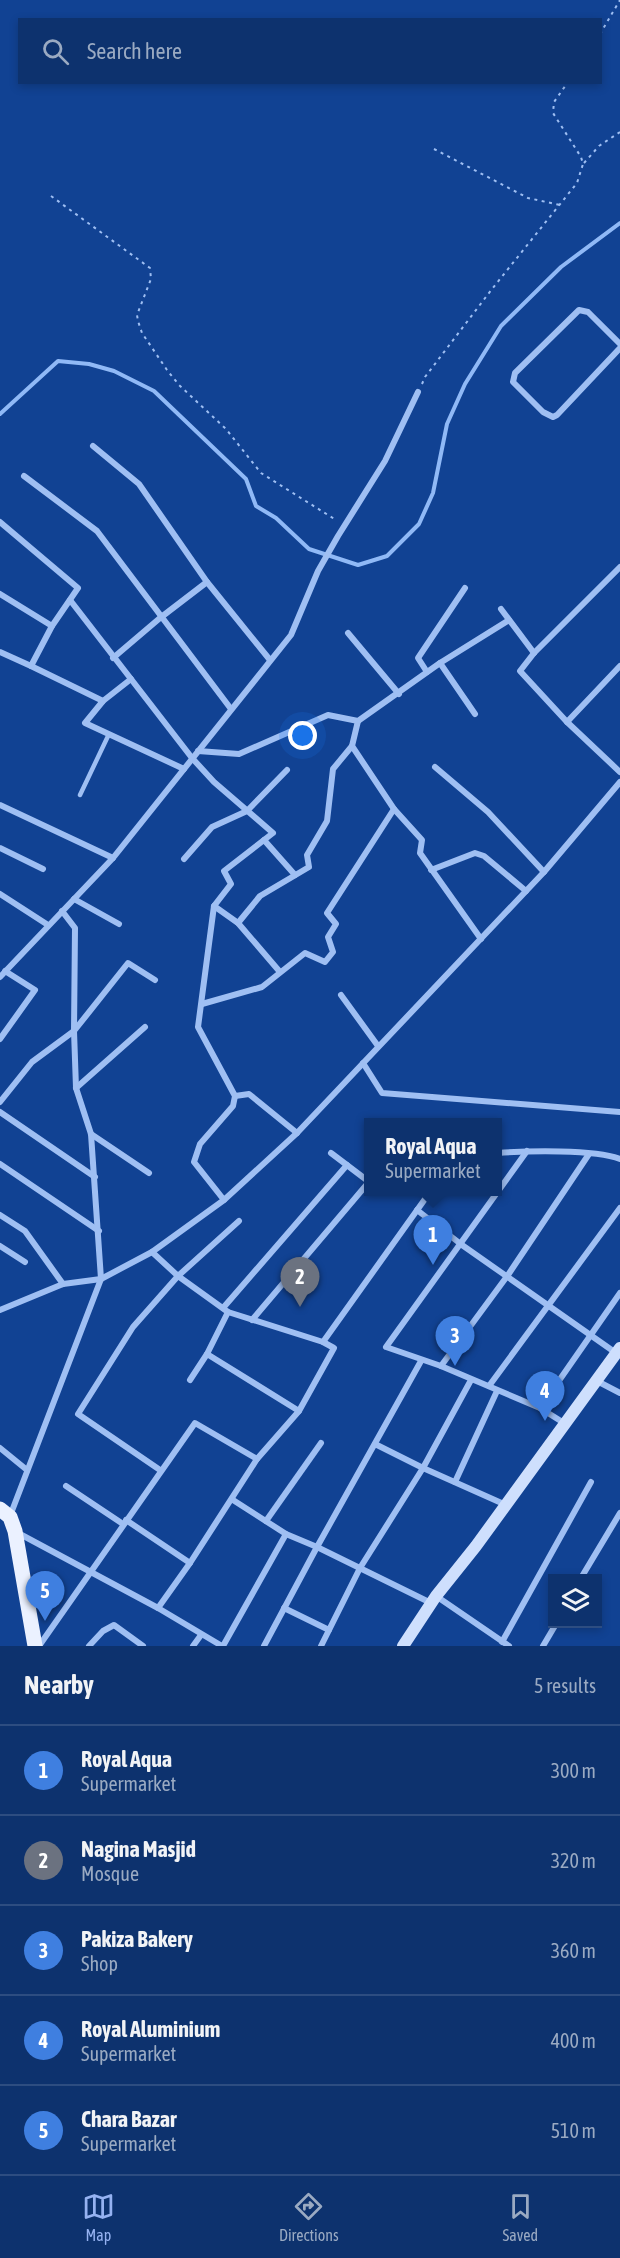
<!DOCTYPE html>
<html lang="en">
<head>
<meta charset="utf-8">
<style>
  :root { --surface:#0d326e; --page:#1b3e76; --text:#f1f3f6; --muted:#9aaac2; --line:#2d4d81; --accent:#95b2f1 }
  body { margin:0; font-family:"Asap Condensed",sans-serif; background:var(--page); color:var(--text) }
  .controls { position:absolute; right:18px; bottom:18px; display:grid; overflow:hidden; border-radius:0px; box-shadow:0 3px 9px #0003 }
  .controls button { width:54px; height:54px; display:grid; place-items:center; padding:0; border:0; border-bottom:2px solid var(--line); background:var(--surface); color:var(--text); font:30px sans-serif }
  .you { position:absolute; left:303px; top:736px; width:21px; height:21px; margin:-15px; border:4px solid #fff; border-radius:50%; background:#1a73e8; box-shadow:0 0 0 9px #1a73e833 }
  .badge { display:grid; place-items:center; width:39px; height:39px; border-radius:50%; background:var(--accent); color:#fff; font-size:20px; font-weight:700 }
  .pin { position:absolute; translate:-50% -50px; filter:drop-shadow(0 2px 3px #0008) }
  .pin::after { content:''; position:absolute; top:32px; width:21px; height:18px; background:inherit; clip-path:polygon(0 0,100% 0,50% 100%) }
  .popup { position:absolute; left:364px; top:1118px; width:138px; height:78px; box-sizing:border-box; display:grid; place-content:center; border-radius:0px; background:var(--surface); filter:drop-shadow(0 2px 4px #0005); font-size:20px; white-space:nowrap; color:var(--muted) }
  .popup b { font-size:22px; color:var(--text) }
  .popup::after { content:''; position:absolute; left:50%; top:100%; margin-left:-12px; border:12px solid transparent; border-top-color:var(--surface) }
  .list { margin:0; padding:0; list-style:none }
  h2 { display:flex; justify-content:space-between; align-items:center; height:78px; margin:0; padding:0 24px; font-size:26px }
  h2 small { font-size:20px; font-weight:400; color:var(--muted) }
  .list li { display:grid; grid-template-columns:39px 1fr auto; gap:18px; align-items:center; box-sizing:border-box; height:90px; padding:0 24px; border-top:2px solid var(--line) }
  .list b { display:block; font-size:22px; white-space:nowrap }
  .list p { margin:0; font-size:20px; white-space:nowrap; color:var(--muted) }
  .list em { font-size:20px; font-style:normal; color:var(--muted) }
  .icon { flex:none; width:33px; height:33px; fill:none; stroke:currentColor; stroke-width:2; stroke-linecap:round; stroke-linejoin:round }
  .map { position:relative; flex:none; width:620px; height:1646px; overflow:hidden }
  .search { position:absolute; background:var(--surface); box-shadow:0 3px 9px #0003; left:18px; right:18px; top:18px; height:66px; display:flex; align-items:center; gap:15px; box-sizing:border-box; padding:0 21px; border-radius:0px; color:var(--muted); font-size:22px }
  .sheet { height:528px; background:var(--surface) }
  nav { display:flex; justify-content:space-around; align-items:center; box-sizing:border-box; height:84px; border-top:2px solid var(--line); background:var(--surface); font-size:16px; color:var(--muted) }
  nav a { display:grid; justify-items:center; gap:3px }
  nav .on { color:var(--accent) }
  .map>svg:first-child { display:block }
</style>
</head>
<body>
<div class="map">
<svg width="620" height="1646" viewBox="0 0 620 1646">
  <rect width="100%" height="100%" fill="#114293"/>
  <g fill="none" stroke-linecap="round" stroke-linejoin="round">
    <!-- stream -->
    <polyline stroke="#90b9f6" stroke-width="4" points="0,414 58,361 89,364 114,371 154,391 246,479 256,506 276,518 309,549 358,565 387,556 419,524 433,493 447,424 465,384 501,326 561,267 620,223"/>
    <!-- path -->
    <g stroke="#9fbff3" stroke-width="2" stroke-dasharray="3 4.5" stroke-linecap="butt">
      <polyline points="600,34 620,0"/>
      <polyline points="434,149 528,198 560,205"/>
      <polyline points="584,163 599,146 620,132"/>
      <polyline points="51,196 150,268 151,279 137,315 138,321 142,333 167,370 179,385 226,429 261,473 336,520"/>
      <polyline points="422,384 425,377 492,289 577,183 583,164 581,157 553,113 554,102 568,82"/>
    </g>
    <!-- lane -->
    <polyline stroke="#9fbff3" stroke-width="4.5" points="80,795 109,734"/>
    <!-- street -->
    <g stroke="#9fbff3" stroke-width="6">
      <polyline points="620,344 588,312 579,310 515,373 513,382 543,412 553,417 557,415 620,348"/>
      <polyline points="93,446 139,484 207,582 270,660"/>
      <polyline points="24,476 97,531 231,709"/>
      <polyline points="0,522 78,588 52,626 31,666 103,701"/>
      <polyline points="620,567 534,653 520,671 567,722 620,772"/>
      <polyline points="0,594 52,626"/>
      <polyline points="70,600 192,758 214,782 273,833 224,871 231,884 214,906 198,1027 235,1096 233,1106 200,1144 194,1162 224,1200"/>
      <polyline points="501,609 534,653"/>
      <polyline points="348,633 399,694"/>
      <polyline points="0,652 31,666"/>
      <polyline points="113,658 160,618 207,582"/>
      <polyline points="440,663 475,714"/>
      <polyline points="427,672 418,658 465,588"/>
      <polyline points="131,679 103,701 85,723 184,769"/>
      <polyline points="358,721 352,746 394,809 422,840 420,853 481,939"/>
      <polyline points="567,722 620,666"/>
      <polyline points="198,751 239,754 328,715 358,721 440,663 509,620"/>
      <polyline points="435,767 488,812 544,872"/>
      <polyline points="0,805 113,858"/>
      <polyline points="264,840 295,875"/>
      <polyline points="0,848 43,869"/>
      <polyline points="184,859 212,827 247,811 287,770"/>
      <polyline points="431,870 475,853 484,856 526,891"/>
      <polyline points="0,894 48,925"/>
      <polyline points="74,899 119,924"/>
      <polyline points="214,906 238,923 280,972"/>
      <polyline points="238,923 260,896 309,867 307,855 327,821 333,769 352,746"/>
      <polyline points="0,977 113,858 291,635 318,571 338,536 385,461 418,392"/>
      <polyline points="341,995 378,1046"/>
      <polyline points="202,1004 262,987 305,953 325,962 333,952 328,937 336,924 327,913 394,809"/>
      <polyline points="0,1039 35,990 5,971"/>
      <polyline points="363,1063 382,1093 620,1112"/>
      <polyline points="76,1088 145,1027"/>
      <polyline points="235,1096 249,1094 297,1133"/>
      <polyline points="0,1102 32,1062 74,1031 128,963 155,980"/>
      <polyline points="0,1112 95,1177"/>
      <polyline points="91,1134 149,1173"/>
      <polyline points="527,1151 386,1347 441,1366 540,1408 564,1423"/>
      <polyline points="331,1153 368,1181"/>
      <path d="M498 1153C526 1151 595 1149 620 1159"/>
      <polyline points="0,1164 99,1231"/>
      <polyline points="417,1210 462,1245 616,1353"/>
      <polyline points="0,1215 25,1231 63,1284"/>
      <polyline points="0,1246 25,1262"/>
      <polyline points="152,1252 178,1276 228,1312 323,1342"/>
      <polyline points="223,1308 347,1165"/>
      <polyline points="0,1310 63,1284 101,1279 152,1252 224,1200 297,1133 544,872 620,782"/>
      <polyline points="252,1320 368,1183"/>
      <polyline points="207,1354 299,1411"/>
      <polyline points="441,1366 508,1275 589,1154"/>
      <polyline points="190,1380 207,1354 228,1312"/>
      <polyline points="597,1381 620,1393"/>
      <polyline points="489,1386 620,1208"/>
      <polyline points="540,1408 620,1293"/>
      <polyline points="375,1444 423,1468 506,1505"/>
      <polyline points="0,1448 27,1470"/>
      <polyline points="160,1470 78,1414 133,1327 178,1276 239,1221"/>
      <polyline points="455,1482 497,1391"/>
      <polyline points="66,1486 123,1524"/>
      <polyline points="233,1500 286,1534 317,1547 431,1603"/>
      <polyline points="10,1516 101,1279 91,1134 76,1088 74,1031 75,928 62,911"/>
      <polyline points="126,1520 190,1563"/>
      <polyline points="266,1521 321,1443"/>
      <polyline points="18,1533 158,1608 222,1646"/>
      <polyline points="581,1578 620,1513"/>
      <polyline points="436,1596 509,1646"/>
      <polyline points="158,1608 190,1563 257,1459 299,1411 334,1348 323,1342 430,1192"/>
      <polyline points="284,1608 329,1630"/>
      <polyline points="502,1642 591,1482"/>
      <polyline points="39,1646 195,1423 257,1459"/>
      <polyline points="89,1646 103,1631 114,1625 143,1646"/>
      <polyline points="193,1646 201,1635"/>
      <polyline points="223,1646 286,1534"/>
      <polyline points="264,1646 317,1547 421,1361"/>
      <polyline points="321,1646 360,1568 423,1468 471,1380"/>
      <polyline points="543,1646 556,1624"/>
    </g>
    <!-- secondary -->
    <polyline stroke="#cedffd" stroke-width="12" points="403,1646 436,1596 476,1546 620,1348"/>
    <!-- primary -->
    <polyline stroke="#ebf1ff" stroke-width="15" points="0,1509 10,1517 15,1531 35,1646"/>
  </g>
</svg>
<div class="controls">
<button><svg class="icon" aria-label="layers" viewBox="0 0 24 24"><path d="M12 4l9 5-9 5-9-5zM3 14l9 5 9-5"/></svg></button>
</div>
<div class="you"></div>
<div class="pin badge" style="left:433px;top:1265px;background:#3f7fe0">1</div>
<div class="popup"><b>Royal Aqua</b>Supermarket</div>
<div class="pin badge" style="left:300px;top:1307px;background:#6b7280">2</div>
<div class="pin badge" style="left:455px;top:1366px;background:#3f7fe0">3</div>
<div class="pin badge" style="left:545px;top:1421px;background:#3f7fe0">4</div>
<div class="pin badge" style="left:45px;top:1621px;background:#3f7fe0">5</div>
<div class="search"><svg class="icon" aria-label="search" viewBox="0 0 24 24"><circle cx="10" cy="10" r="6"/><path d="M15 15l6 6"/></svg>Search here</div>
</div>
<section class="sheet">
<h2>Nearby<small>5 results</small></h2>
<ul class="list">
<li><span class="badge" style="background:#3f7fe0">1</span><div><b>Royal Aqua</b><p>Supermarket</p></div><em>300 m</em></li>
<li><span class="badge" style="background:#6b7280">2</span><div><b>Nagina Masjid</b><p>Mosque</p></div><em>320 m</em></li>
<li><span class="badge" style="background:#3f7fe0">3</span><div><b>Pakiza Bakery</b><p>Shop</p></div><em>360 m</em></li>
<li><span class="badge" style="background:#3f7fe0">4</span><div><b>Royal Aluminium</b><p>Supermarket</p></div><em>400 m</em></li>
<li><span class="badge" style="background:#3f7fe0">5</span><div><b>Chara Bazar</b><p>Supermarket</p></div><em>510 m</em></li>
</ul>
</section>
<nav>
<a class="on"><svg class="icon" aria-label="map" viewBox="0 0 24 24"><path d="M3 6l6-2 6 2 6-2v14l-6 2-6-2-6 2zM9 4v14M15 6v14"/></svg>Map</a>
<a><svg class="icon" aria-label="directions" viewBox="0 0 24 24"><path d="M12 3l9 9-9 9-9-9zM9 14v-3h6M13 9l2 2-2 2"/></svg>Directions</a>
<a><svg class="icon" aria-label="saved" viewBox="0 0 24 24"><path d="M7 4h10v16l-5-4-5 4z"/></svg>Saved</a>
</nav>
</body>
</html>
